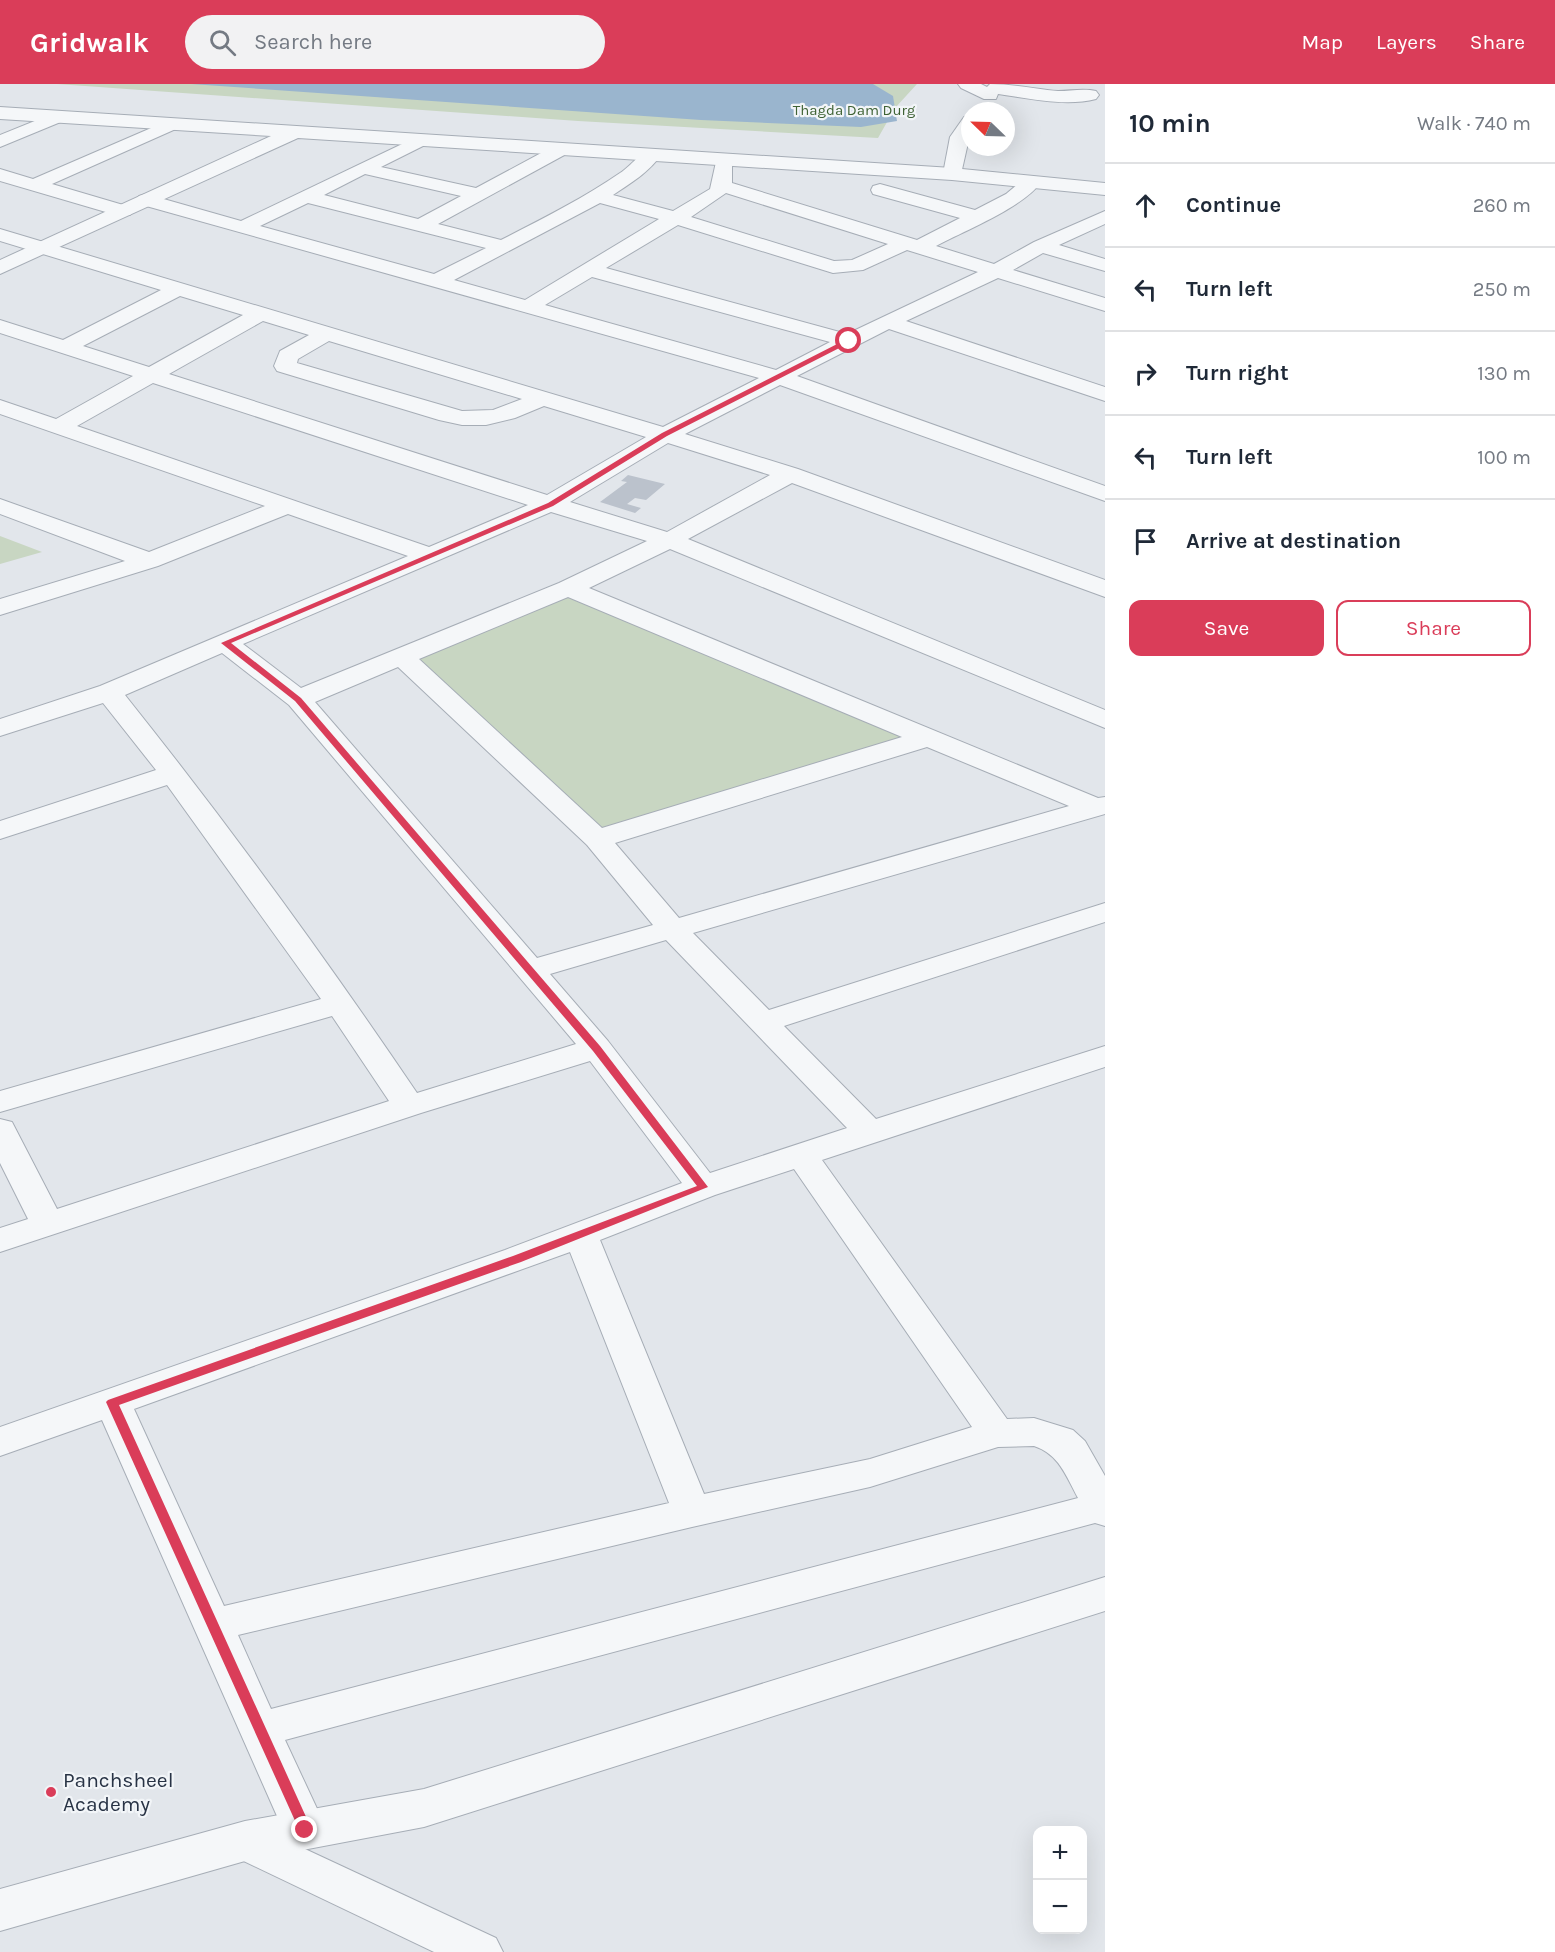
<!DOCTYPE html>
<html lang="en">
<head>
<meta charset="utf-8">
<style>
  :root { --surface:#fff; --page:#f2f2f3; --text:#1f2937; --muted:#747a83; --line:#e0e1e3; --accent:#da3d59 }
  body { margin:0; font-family:Karla,sans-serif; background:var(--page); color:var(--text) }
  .controls { position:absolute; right:18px; bottom:18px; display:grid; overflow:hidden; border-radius:12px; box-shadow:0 6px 24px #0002 }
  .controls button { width:54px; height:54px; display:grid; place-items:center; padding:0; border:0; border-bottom:2px solid var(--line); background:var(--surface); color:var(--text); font:30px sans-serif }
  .compass { position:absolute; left:961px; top:18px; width:54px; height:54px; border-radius:50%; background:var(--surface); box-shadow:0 6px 24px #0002; rotate:293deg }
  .stop { position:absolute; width:18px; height:18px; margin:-14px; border:4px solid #da3d59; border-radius:50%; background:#fff }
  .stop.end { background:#da3d59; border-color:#fff; box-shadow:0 2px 6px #0008 }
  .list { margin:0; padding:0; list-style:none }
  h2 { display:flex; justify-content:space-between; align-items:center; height:78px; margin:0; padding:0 24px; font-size:26px }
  h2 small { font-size:20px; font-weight:400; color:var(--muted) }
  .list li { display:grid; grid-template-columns:39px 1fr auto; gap:18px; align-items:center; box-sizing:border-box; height:84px; padding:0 24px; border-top:2px solid var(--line) }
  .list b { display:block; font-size:22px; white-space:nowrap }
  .list em { font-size:20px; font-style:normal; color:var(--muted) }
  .actions { display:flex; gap:12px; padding:18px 24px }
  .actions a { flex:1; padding:14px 0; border:2px solid var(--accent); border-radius:12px; text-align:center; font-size:21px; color:var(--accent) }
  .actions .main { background:var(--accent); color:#fff }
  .icon { flex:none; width:33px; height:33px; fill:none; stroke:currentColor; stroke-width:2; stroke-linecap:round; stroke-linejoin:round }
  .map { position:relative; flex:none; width:1105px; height:1868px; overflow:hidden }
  header { display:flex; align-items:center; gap:36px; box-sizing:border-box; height:84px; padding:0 30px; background:var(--accent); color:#fff }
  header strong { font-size:28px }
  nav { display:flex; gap:33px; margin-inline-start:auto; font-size:21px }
  .search { width:420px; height:54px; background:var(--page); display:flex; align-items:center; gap:15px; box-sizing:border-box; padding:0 21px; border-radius:33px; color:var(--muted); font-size:22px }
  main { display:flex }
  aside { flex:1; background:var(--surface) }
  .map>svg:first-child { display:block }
</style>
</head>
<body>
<header>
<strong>Gridwalk</strong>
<div class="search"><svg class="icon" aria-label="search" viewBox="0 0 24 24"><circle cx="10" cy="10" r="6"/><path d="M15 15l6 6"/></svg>Search here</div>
<nav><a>Map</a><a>Layers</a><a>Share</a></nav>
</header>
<main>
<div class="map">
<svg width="1105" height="1868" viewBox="0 0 1105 1868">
  <rect width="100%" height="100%" fill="#e2e6eb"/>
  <!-- green -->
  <g fill="#c8d6c2">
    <polygon points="57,0 917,0 895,24 878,54 578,37"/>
    <polygon points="0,452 42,468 0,480"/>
    <polygon points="568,504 927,654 597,755 402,573"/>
  </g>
  <!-- water -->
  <polygon fill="#9ab5ce" points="191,0 873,0 893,12 897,37 861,43 701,36"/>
  <!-- building -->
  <polygon fill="#bbc2cc" points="628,391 665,400 646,416 635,414 627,420 641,424 635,429 600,418 627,398 621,397"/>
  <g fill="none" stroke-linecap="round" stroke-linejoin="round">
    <defs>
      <g id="minor">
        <path d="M958 0H981L987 3 990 0C1013 0 1035 5 1058 7 1070 7 1084 4 1096 7L1099 11 1096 15C1065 23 1029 14 998 10L996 15H984L961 4Z"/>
        <polygon points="57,28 63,29 66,33 63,37 0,63 0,51"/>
        <polygon points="970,32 970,50 961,90 959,94 945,94 943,90 950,53 964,33"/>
        <polygon points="172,35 178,36 181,40 178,44 52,100 130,123 133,127 130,131 116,131 0,97 0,85 33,95"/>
        <path d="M421 51 427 52 430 56 427 60 381 83 476 104 556 61H568L571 65 568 69 438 140 501 156C542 135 582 115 620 89 633 81 642 63 659 67L661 71C649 88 631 99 613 111L673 127 710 105 716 78H730L732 82V99L917 156 960 134 873 110 871 106 873 102 880 100 975 126 1006 110 1025 94H1039L1041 98C1024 123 964 147 936 162L994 180 1034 158 1105 127V140L1059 161 1105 175V187L1043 169 1013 186 1105 214V227L998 194 906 237 1105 303V317L889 245 797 292 1105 402V417L780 301 685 350 798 385 1105 496V513L792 399 688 455 1105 626V644L670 465 589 504 1098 714 1105 713V730L693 849 769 926 1105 819V838L784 942 876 1035 1105 962V983L822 1076 1007 1335 1034 1334 1073 1346 1085 1357 1105 1392V1442L1095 1439 285 1656 327 1746 320 1759 305 1765 496 1854 503 1868H434L229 1770 223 1757 229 1744 245 1738 288 1757 102 1336 0 1372V1343L505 1166 682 1099 590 977 421 1029 0 1168V1144L28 1135 0 1079V1035L12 1038 57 1125 389 1017 332 932 0 1028V1007L321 915 167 701 0 755V737L156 686 103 619 0 652V635L100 602 408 472 288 430 158 482 0 531V515L125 477 0 430V415L149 468 265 422 0 330V316L56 335 133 292 0 249V236L63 256 161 206 0 157V145L663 343 759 294 139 120 136 116 139 112 146 110 241 137ZM365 90 461 112 418 135 324 111ZM726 109 888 160 852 176 834 177 691 133ZM308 119 486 164 434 190 260 142ZM600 119 659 135 525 216 454 196ZM678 141 833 189 863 186 907 166 978 188 847 250 606 184ZM592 193 830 258 776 286 545 221ZM180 212 243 231 149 283 83 262ZM263 237 309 251 280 267 274 282 277 287 439 336 462 341H486L515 334 544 322 646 353 547 411 169 290ZM329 257 522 315 493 326 462 327 297 279 298 275ZM153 299 528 421 429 463 77 342ZM668 359 770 391 667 448 570 418ZM551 428 647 457 559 499 301 604 243 560ZM568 513 902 653 602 744 419 575ZM222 569 289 621 576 960 417 1009C325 873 228 740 125 611ZM398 583 587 761 653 841 537 874 315 618ZM927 663 1069 722 679 834 615 759ZM666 856 847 1044 710 1089 608 957 550 890ZM794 1085 972 1343 870 1375 704 1410 600 1156 715 1111ZM570 1168 669 1419 224 1522 134 1325ZM1034 1362C1059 1370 1066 1392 1078 1414L271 1625 238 1551 692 1443 870 1403 998 1363Z"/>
      </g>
      <g id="tertiary">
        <polygon points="0,23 952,84 1105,99 1105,111 952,96 298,54 0,190 0,176 271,52 0,35"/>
        <polygon points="1105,1493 1105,1527 424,1743 245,1777 0,1847 0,1805 245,1737 424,1705"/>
      </g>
    </defs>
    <!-- minor casing -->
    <use href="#minor" stroke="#a6adb6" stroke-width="2"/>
    <!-- tertiary casing -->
    <use href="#tertiary" stroke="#a6adb6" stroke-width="2"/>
    <!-- minor -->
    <use href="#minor" fill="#f5f7f9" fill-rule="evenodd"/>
    <!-- tertiary -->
    <use href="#tertiary" fill="#f5f7f9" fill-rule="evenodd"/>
  </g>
  <!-- route -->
  <polygon fill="#da3d59" points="847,255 853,257 667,352 553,422 231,559 301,614 600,962 708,1103 521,1178 119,1321 312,1746 310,1750 301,1750 106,1318 108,1316 513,1172 697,1102 593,967 295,617 221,559 548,419 662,349"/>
  <!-- markers -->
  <circle fill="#da3d59" stroke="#f2f5f8" stroke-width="2" cx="51" cy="1708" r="6"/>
  <g text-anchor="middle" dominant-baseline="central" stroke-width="4.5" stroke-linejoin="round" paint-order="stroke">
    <!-- far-park labels -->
    <g font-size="15" fill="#3e6234" stroke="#f2f5f8">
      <text x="854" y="26">Thagda Dam Durg</text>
    </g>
    <!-- near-poi labels -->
    <g font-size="21" fill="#283345" stroke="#f2f5f8" text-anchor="start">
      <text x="63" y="1696">Panchsheel<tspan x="63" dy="24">Academy</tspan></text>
    </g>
  </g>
</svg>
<div class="controls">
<button>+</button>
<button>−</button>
</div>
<svg class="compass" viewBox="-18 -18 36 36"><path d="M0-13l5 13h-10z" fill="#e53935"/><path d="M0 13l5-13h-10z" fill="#747a83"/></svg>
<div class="stop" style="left:849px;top:257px"></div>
<div class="stop end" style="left:305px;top:1746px"></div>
</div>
<aside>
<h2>10 min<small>Walk · 740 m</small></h2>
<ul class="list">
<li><svg class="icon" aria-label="ahead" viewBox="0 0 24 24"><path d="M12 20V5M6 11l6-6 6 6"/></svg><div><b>Continue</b></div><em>260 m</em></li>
<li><svg class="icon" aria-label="left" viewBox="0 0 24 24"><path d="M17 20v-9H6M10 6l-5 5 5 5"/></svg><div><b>Turn left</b></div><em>250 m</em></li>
<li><svg class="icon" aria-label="right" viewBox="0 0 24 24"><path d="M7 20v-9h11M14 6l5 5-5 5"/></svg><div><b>Turn right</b></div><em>130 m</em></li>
<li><svg class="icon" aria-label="left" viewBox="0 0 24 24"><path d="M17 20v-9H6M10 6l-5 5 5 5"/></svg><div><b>Turn left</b></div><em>100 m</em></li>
<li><svg class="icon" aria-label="arrive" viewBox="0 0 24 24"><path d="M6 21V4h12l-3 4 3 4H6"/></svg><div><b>Arrive at destination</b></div></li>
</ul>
<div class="actions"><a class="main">Save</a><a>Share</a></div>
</aside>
</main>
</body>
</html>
